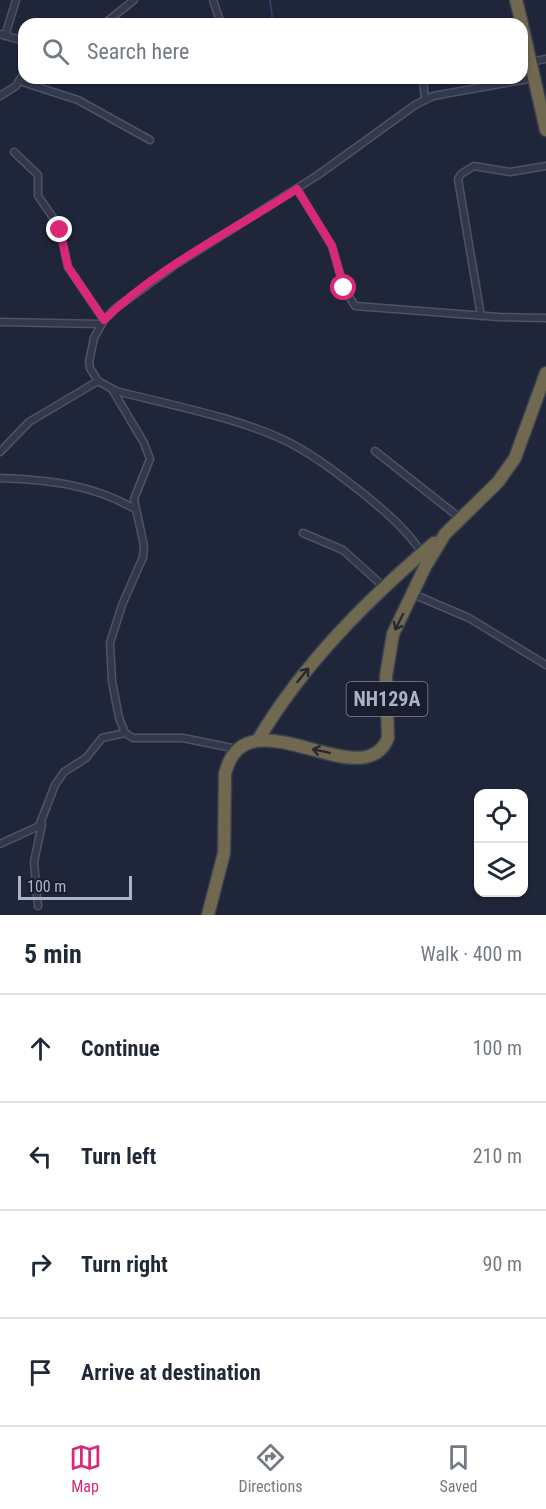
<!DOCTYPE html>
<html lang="en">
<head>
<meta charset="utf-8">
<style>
  :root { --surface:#fff; --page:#f2f2f3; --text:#1f2937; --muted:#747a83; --line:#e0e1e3; --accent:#db2777 }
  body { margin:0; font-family:"Roboto Condensed",sans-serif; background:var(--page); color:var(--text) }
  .controls { position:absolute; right:18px; bottom:18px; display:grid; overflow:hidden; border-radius:12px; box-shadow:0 2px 4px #0004 }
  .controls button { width:54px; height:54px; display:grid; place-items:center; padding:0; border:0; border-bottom:2px solid var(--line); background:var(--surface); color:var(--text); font:30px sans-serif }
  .scale { position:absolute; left:18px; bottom:15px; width:114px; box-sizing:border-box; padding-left:6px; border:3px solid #adb3c6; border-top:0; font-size:16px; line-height:21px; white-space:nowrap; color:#adb3c6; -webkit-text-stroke:4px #191e2e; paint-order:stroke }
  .stop { position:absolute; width:18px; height:18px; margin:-14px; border:4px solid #db2777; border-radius:50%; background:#fff }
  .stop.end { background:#db2777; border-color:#fff; box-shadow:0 2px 6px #0008 }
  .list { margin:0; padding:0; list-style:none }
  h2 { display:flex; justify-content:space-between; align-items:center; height:78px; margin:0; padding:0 24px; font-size:26px }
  h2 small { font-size:20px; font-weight:400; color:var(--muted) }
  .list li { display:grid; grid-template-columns:39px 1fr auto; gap:18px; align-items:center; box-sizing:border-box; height:108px; padding:0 24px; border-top:2px solid var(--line) }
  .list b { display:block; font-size:22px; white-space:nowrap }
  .list em { font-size:20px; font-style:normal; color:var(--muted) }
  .icon { flex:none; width:33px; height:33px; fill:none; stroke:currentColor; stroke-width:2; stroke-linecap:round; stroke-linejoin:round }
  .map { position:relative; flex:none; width:546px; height:915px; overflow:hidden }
  .search { position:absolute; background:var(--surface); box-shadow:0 2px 4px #0004; left:18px; right:18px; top:18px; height:66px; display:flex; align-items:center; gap:15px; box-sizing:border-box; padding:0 21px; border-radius:18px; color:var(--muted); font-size:22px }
  .sheet { height:510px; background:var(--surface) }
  nav { display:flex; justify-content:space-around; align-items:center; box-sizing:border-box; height:84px; border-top:2px solid var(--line); background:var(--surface); font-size:16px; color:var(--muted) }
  nav a { display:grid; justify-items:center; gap:3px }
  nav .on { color:var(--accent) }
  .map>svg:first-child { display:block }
</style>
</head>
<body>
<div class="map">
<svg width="546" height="915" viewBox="0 0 546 915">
  <rect width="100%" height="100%" fill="#1f263a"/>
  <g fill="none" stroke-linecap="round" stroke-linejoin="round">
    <!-- stream -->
    <polyline stroke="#303c60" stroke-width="2" points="270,0 273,24"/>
    <defs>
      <g id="street">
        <polyline points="213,0 221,24"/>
        <polyline points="104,24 134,0"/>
        <polyline points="0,34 24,41"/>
        <polyline points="5,36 16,0"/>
        <polyline points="530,62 546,59"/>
        <polyline points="423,78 425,100"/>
        <polyline points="19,81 78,100 150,140"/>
        <polyline points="0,96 16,86 24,73"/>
        <polyline points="14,152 38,175 38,196 59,226 68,267 104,320"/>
        <polyline points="297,189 332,246 344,288 355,306 499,317 546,318"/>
        <polyline points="481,316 458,179 461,174 474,166 510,172 546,166"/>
        <polyline points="0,322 101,324"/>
        <polyline points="112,389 144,443 150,459 134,499 144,546 143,557 122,605 110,643 112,681 119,718 125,733 133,738 183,738 237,749"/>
        <polyline points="375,451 460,518"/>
        <polyline points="0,452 29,422 98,381"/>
        <path d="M0 478C48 480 92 484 135 509"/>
        <polyline points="303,533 343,550 384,587"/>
        <path d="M422 553C407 530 386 512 365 495 341 476 317 457 290 443 244 419 167 404 116 391L98 381 90 368 89 362 94 338 104 320 116 308 175 265 318 175 415 105 433 96 534 78"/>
        <polyline points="413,594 469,618 546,665"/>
        <polyline points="0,844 39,826 55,785 64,772 86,758 102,738 125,733"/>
        <polyline points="38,906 34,862 42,824"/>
      </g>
      <g id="highway">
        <polyline points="516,0 522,24"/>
        <polyline points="522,25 546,130"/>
        <path d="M258 740C303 664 367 600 434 543"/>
        <path d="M208 915 224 853 225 774C245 689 363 800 388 738L386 676 393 634 425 567 445 534 498 482 515 458 546 373"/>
      </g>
    </defs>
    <!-- street casing -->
    <use href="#street" stroke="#4d5364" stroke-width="9"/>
    <!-- highway casing -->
    <use href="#highway" stroke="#3b4051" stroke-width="15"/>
    <!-- street -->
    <use href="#street" stroke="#33394a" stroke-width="6"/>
    <!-- highway -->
    <use href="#highway" stroke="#70694f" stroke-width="12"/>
  </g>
  <!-- one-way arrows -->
  <defs><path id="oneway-shaft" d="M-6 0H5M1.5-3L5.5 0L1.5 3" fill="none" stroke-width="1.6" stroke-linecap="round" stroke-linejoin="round" transform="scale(1.5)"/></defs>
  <g stroke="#262933">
    <use href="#oneway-shaft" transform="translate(399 622) rotate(117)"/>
    <use href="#oneway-shaft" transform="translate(303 675) rotate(-51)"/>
    <use href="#oneway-shaft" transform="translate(321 751) rotate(-168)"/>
  </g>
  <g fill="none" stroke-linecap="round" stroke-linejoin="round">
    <!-- route -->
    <path stroke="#db2777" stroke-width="8" d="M60 230 68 267 104 320C159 266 233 231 297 189L332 246 344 288"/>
  </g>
  <g text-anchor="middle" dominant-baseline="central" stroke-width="5" stroke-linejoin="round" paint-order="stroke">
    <!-- shield labels -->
    <rect fill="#191e2e" stroke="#818698" stroke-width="1.5" x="346.5" y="682" width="81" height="34" rx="4.5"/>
    <g font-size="20" font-weight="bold" fill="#adb3c6">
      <text x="387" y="699">NH129A</text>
    </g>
  </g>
</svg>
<div class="controls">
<button><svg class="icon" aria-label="locate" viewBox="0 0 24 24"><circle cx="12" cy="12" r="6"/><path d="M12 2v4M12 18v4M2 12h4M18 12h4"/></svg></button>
<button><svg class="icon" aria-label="layers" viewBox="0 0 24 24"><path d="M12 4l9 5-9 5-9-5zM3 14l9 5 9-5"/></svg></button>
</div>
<div class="scale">100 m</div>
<div class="stop" style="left:344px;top:288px"></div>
<div class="stop end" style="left:60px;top:230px"></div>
<div class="search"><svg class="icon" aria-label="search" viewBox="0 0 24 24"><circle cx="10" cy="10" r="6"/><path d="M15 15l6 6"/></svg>Search here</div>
</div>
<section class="sheet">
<h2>5 min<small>Walk · 400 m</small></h2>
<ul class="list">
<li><svg class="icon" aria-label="ahead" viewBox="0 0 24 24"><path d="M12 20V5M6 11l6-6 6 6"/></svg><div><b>Continue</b></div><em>100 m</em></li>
<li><svg class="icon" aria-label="left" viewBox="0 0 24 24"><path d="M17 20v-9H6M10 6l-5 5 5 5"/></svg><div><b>Turn left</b></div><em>210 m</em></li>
<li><svg class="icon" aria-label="right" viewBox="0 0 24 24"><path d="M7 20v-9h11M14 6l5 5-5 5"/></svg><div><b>Turn right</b></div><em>90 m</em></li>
<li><svg class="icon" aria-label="arrive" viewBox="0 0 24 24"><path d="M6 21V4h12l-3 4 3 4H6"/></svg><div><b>Arrive at destination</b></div></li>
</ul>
</section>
<nav>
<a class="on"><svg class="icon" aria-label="map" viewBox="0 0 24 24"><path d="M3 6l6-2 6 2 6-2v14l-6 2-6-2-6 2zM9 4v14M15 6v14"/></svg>Map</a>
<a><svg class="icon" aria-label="directions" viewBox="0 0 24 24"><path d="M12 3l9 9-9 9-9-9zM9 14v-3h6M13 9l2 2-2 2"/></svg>Directions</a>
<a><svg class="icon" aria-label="saved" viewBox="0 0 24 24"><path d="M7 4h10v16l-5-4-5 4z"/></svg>Saved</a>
</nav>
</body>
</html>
